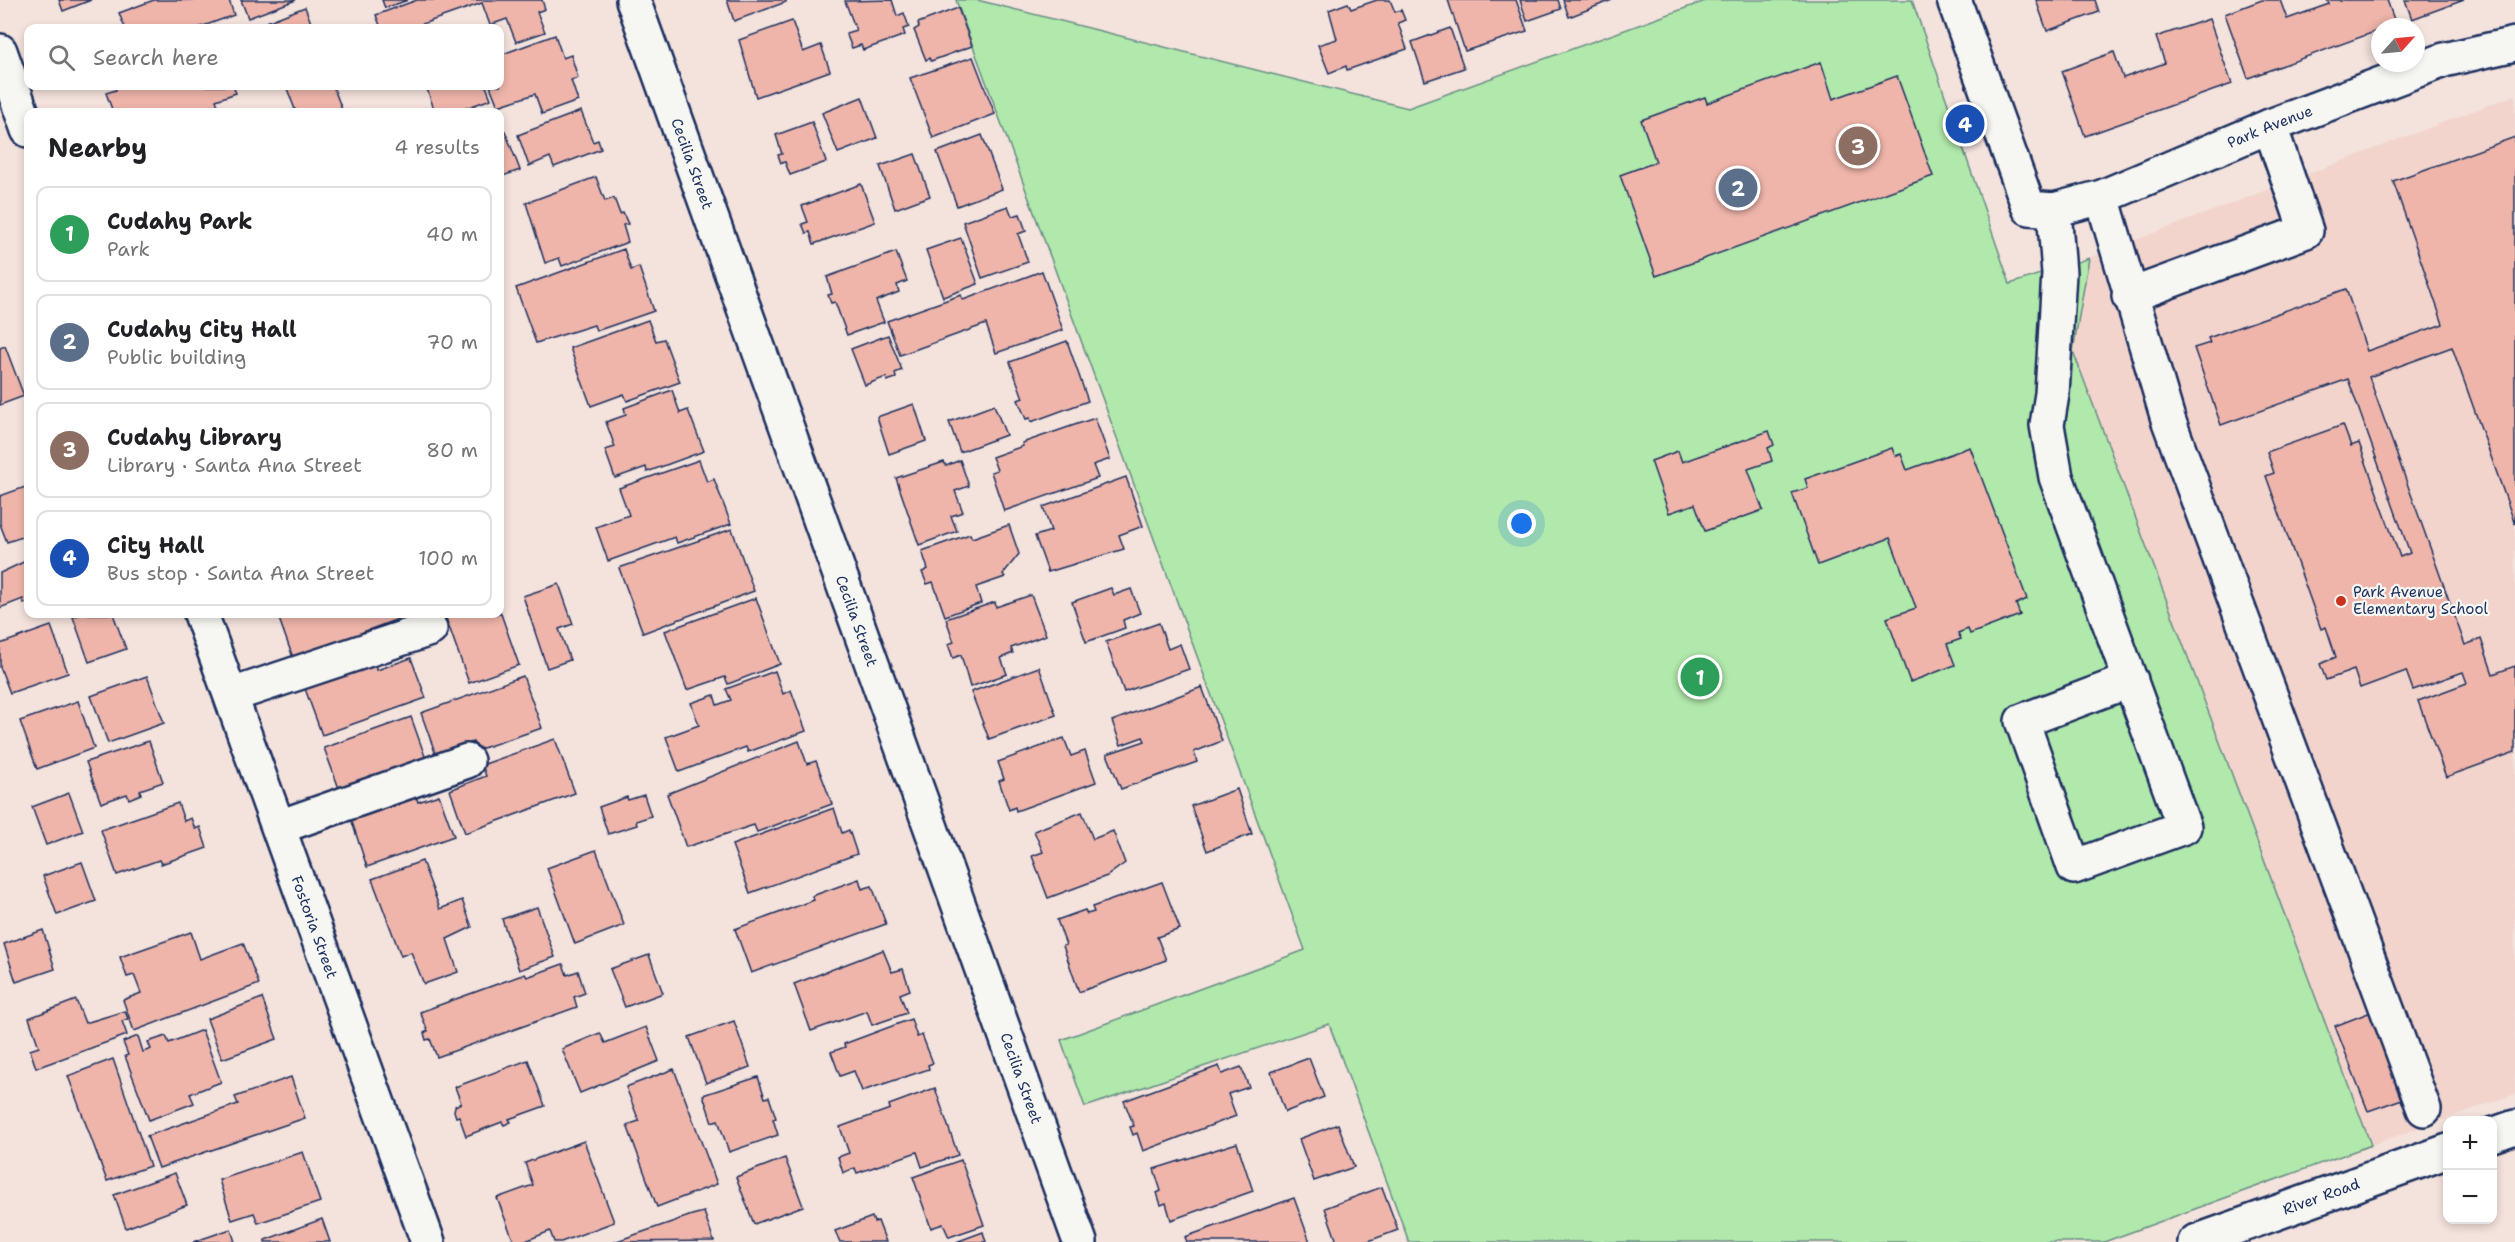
<!DOCTYPE html>
<html lang="en">
<head>
<meta charset="utf-8">
<style>
  :root { --surface:#fff; --page:#f2f2f2; --text:#202124; --muted:#757577; --line:#e0e0e0; --accent:#1a73e8 }
  body { margin:0; font-family:"Shantell Sans",sans-serif; background:var(--page); color:var(--text) }
  .controls { position:absolute; right:18px; bottom:18px; display:grid; overflow:hidden; border-radius:12px; box-shadow:0 3px 9px #0003 }
  .controls button { width:54px; height:54px; display:grid; place-items:center; padding:0; border:0; border-bottom:2px solid var(--line); background:var(--surface); color:var(--text); font:30px sans-serif }
  .compass { position:absolute; left:2371px; top:18px; width:54px; height:54px; border-radius:50%; background:var(--surface); box-shadow:0 3px 9px #0003; rotate:63deg }
  .you { position:absolute; left:1522px; top:524px; width:21px; height:21px; margin:-15px; border:4px solid #fff; border-radius:50%; background:#1a73e8; box-shadow:0 0 0 9px #1a73e833 }
  .badge { display:grid; place-items:center; width:39px; height:39px; border-radius:50%; background:var(--accent); color:#fff; font-size:20px; font-weight:700 }
  .pin { position:absolute; translate:-50% -50%; border:3px solid #fff; box-shadow:0 2px 6px #0006 }
  .list { margin:0; padding:0; list-style:none }
  h2 { display:flex; justify-content:space-between; align-items:center; height:78px; margin:0; padding:0 24px; font-size:26px }
  h2 small { font-size:20px; font-weight:400; color:var(--muted) }
  .list li { display:grid; grid-template-columns:39px 1fr auto; gap:18px; align-items:center; box-sizing:border-box; height:96px; margin:0 12px 12px; padding:0 12px; border:2px solid var(--line); border-radius:12px }
  .list b { display:block; font-size:22px; white-space:nowrap }
  .list p { margin:0; font-size:20px; white-space:nowrap; color:var(--muted) }
  .list em { font-size:20px; font-style:normal; color:var(--muted) }
  .icon { flex:none; width:33px; height:33px; fill:none; stroke:currentColor; stroke-width:2; stroke-linecap:round; stroke-linejoin:round }
  .map { position:relative; flex:none; width:2515px; height:1242px; overflow:hidden }
  .search { position:absolute; background:var(--surface); box-shadow:0 3px 9px #0003; left:24px; top:24px; width:480px; height:66px; display:flex; align-items:center; gap:15px; box-sizing:border-box; padding:0 21px; border-radius:12px; color:var(--muted); font-size:22px }
  .panel { position:absolute; background:var(--surface); box-shadow:0 3px 9px #0003; left:24px; top:108px; width:480px; height:510px; border-radius:12px }
  .map>svg:first-child { display:block }
</style>
</head>
<body>
<div class="map">
<svg width="2515" height="1242" viewBox="0 0 2515 1242">
  <rect width="100%" height="100%" fill="#f4e2dc"/>
  <filter id="ink" filterUnits="userSpaceOnUse"><feTurbulence type="fractalNoise" baseFrequency=".0167" numOctaves="2"/><feDisplacementMap in="SourceGraphic" scale="12" xChannelSelector="R" yChannelSelector="G"/><feConvolveMatrix kernelMatrix="1 2 1 2 8 2 1 2 1" color-interpolation-filters="sRGB"/></filter>
  <g filter="url(#ink)">
    <!-- built -->
    <polygon fill="#f2d4cd" points="2515,95 2515,1094 2371,1145 2073,350 2089,258"/>
    <!-- green -->
    <polygon fill="#b1e8ab" stroke="#668c84" stroke-width="1.5" points="956,0 977,0 1408,108 1708,0 1912,0 2010,284 2089,258 2073,351 2371,1145 2104,1242 1409,1242 1329,1024 1085,1107 1061,1040 1305,950"/>
    <!-- building -->
    <g fill="#efb5aa" stroke="#1b2f5e" stroke-width="1.5">
      <polygon points="59,0 91,0 63,11"/>
      <polygon points="154,0 229,0 234,15 198,28 125,28 119,13"/>
      <polygon points="241,0 296,0 248,18"/>
      <polygon points="382,0 408,0 385,8"/>
      <polygon points="417,0 542,0 545,9 537,12 545,32 516,42 507,19 490,25 482,3 411,28 381,28 376,15"/>
      <polygon points="727,0 786,0 786,2 734,21"/>
      <polygon points="892,0 897,16 904,13 909,27 903,29 905,35 863,50 861,45 852,48 846,33 856,30 845,1"/>
      <polygon points="1377,0 1390,0 1395,12 1401,10 1405,20 1398,23 1407,49 1347,70 1346,66 1329,73 1318,45 1337,39 1329,10 1348,3 1351,9"/>
      <polygon points="1448,0 1516,0 1527,31 1465,51"/>
      <polygon points="1520,0 1558,0 1561,9 1527,21"/>
      <polygon points="1563,0 1612,0 1569,17"/>
      <polygon points="2036,0 2095,0 2099,12 2047,31"/>
      <polygon points="2262,0 2280,0 2287,19 2329,4 2327,0 2387,0 2396,25 2380,27 2380,30 2248,78 2225,14"/>
      <polygon points="2405,0 2464,0 2412,19"/>
      <polygon points="305,7 313,28 251,28"/>
      <polygon points="958,8 972,46 931,61 929,58 926,60 914,30 919,27 918,23"/>
      <polygon points="2209,19 2232,84 2085,136 2062,71 2114,52 2123,78 2165,63 2156,37"/>
      <polygon points="792,21 803,52 821,45 830,71 756,97 739,40"/>
      <polygon points="1450,28 1464,68 1425,81 1412,42"/>
      <polygon points="555,35 563,58 571,55 578,78 571,80 578,101 542,114 535,94 498,106 490,86 500,86 500,55"/>
      <polygon points="973,57 995,114 933,138 910,78"/>
      <polygon points="1821,62 1833,99 1897,76 1933,176 1656,276 1620,175 1656,162 1641,120 1705,97 1707,103"/>
      <polygon points="114,86 233,86 236,93 216,100 220,111 217,112 113,112 106,93 116,90"/>
      <polygon points="286,86 333,86 343,112 296,112"/>
      <polygon points="426,86 486,86 491,99 455,112 435,112"/>
      <polygon points="862,97 877,138 838,153 822,113"/>
      <polygon points="581,111 593,142 598,140 601,149 554,167 550,157 529,166 518,135"/>
      <polygon points="812,122 826,162 790,175 785,162 781,163 778,155 782,154 776,135"/>
      <polygon points="505,131 520,170 500,177 500,133"/>
      <polygon points="982,135 1002,189 957,206 937,152"/>
      <polygon points="2515,137 2515,524 2452,347 2369,377 2465,645 2481,639 2493,674 2515,666 2515,752 2446,777 2418,701 2467,683 2463,672 2413,690 2406,671 2360,688 2354,670 2326,680 2320,664 2336,657 2326,627 2321,629 2266,476 2274,473 2267,452 2343,425 2351,446 2359,443 2400,557 2410,553 2348,379 2221,425 2194,348 2210,343 2208,338 2346,289 2367,351 2443,324 2393,181"/>
      <polygon points="915,154 930,196 895,209 880,166"/>
      <polygon points="596,177 605,201 614,198 620,214 623,213 628,224 623,225 628,242 562,266 559,258 545,263 526,203"/>
      <polygon points="861,184 875,222 814,244 810,232 806,233 802,224 808,222 802,206"/>
      <polygon points="1008,206 1012,216 1020,214 1026,231 1018,234 1028,262 982,278 963,222"/>
      <polygon points="961,238 978,284 943,297 926,250"/>
      <polygon points="624,249 631,270 639,267 654,311 596,331 594,325 536,343 516,288"/>
      <polygon points="896,252 907,281 897,285 899,292 876,301 884,322 847,335 835,302 831,303 828,295 832,294 827,277"/>
      <polygon points="1042,271 1063,330 996,353 986,324 900,355 887,321 961,295 963,300"/>
      <polygon points="648,320 656,341 664,339 680,382 627,401 624,394 591,406 570,348"/>
      <polygon points="888,335 902,370 895,373 896,378 887,381 886,377 865,385 851,349"/>
      <polygon points="1067,341 1088,401 1031,422 1030,418 1026,419 1018,400 1023,398 1010,362"/>
      <polygon points="5,346 24,396 0,405 0,348"/>
      <polygon points="672,390 680,413 688,410 704,451 647,472 646,467 615,478 605,450 615,447 606,422 626,415 624,408"/>
      <polygon points="914,404 926,441 889,454 877,417"/>
      <polygon points="994,405 1006,435 960,452 949,422"/>
      <polygon points="1095,418 1110,459 1093,465 1098,478 1004,511 991,472 997,470 992,457 1023,446 1022,443"/>
      <polygon points="1769,431 1774,445 1768,448 1772,461 1748,469 1763,510 1705,531 1695,504 1669,513 1651,461 1678,451 1682,462"/>
      <polygon points="1970,447 2027,599 2016,604 2020,615 1970,634 1968,629 1958,633 1961,639 1947,644 1955,665 1910,682 1887,618 1916,608 1890,538 1818,565 1792,493 1808,488 1805,479 1892,448 1895,456 1901,454 1907,470"/>
      <polygon points="699,460 707,482 714,479 731,524 677,543 675,537 608,561 596,527 629,515 619,488"/>
      <polygon points="960,460 969,486 955,491 963,512 951,516 957,531 919,545 896,478 944,462 946,466"/>
      <polygon points="1126,477 1143,526 1119,535 1124,549 1048,572 1035,536 1051,531 1043,507"/>
      <polygon points="28,486 28,535 7,542 0,524 0,496"/>
      <polygon points="1009,525 1019,554 1003,574 1005,577 976,587 981,603 945,616 933,582 927,584 922,572 928,569 922,551 970,534 972,538"/>
      <polygon points="732,529 754,591 643,633 619,568"/>
      <polygon points="28,560 28,602 24,604 23,599 0,608 0,573"/>
      <polygon points="559,584 573,624 559,629 570,660 547,668 523,596"/>
      <polygon points="1111,588 1114,595 1131,589 1140,613 1123,620 1125,628 1086,642 1072,602"/>
      <polygon points="1031,595 1046,635 1011,648 1013,653 1001,658 1007,674 970,687 961,655 953,658 948,644 954,642 946,619 995,602 996,607"/>
      <polygon points="756,598 780,664 728,684 725,677 687,690 665,631"/>
      <polygon points="500,611 519,665 469,683 446,618 426,626 421,614 500,614"/>
      <polygon points="81,614 113,614 126,649 89,662 73,617"/>
      <polygon points="286,614 396,614 398,619 363,632 367,640 296,666 278,616"/>
      <polygon points="1159,623 1168,649 1180,644 1189,669 1124,692 1106,642"/>
      <polygon points="51,626 68,673 10,693 0,667 0,644"/>
      <polygon points="411,658 426,698 322,735 304,686 373,661 377,670"/>
      <polygon points="1039,667 1056,715 989,739 971,692"/>
      <polygon points="775,671 783,694 791,690 806,731 748,752 746,747 679,772 666,737 699,725 691,703 714,695 717,705 731,700 726,689"/>
      <polygon points="147,676 164,723 108,743 91,696"/>
      <polygon points="523,676 542,728 477,750 473,742 436,755 421,713"/>
      <polygon points="1202,687 1222,741 1194,752 1197,762 1121,789 1107,754 1145,741 1143,737 1121,745 1112,721"/>
      <polygon points="78,701 94,748 37,769 20,721"/>
      <polygon points="411,717 426,759 343,799 324,748"/>
      <polygon points="1064,738 1071,756 1085,751 1096,782 1016,811 1015,807 1009,810 999,781 1004,779 998,762"/>
      <polygon points="555,739 575,793 465,833 450,790 486,776 482,765"/>
      <polygon points="149,741 163,782 140,790 141,794 129,799 127,794 101,803 86,762"/>
      <polygon points="799,741 807,764 816,761 832,804 757,832 754,825 686,847 667,794"/>
      <polygon points="1237,789 1252,834 1207,851 1191,806"/>
      <polygon points="69,793 83,831 46,845 32,807"/>
      <polygon points="415,793 418,802 439,795 454,836 367,867 350,816"/>
      <polygon points="644,795 651,816 636,821 637,825 608,834 599,807 627,797 628,800"/>
      <polygon points="178,803 184,821 191,818 195,829 200,827 207,848 161,864 159,860 117,875 101,830"/>
      <polygon points="834,808 842,833 849,830 857,854 750,893 732,845"/>
      <polygon points="1082,812 1093,839 1113,831 1125,863 1107,876 1048,898 1032,856 1043,852 1034,831"/>
      <polygon points="596,850 624,925 575,944 547,868"/>
      <polygon points="422,861 440,909 462,900 472,927 447,939 458,972 424,984 411,952 401,956 372,879"/>
      <polygon points="82,862 96,901 57,915 43,876"/>
      <polygon points="859,879 862,889 872,886 886,924 751,973 735,929 814,900 812,896"/>
      <polygon points="1162,882 1180,929 1157,937 1166,960 1079,992 1063,946 1066,945 1057,920 1085,910 1087,914 1094,912 1092,907"/>
      <polygon points="537,907 555,957 519,970 502,919"/>
      <polygon points="43,930 55,969 16,982 4,944"/>
      <polygon points="191,932 200,959 243,943 259,984 134,1031 123,1000 141,993 134,975 127,977 120,957"/>
      <polygon points="883,950 892,972 903,969 910,990 900,994 907,1013 872,1025 867,1011 811,1031 794,984"/>
      <polygon points="649,955 663,993 625,1007 610,969"/>
      <polygon points="563,964 567,975 578,971 585,993 574,997 577,1007 437,1057 430,1039 426,1040 424,1033 428,1031 420,1012 525,974 527,977"/>
      <polygon points="262,998 277,1039 222,1059 207,1019"/>
      <polygon points="76,1000 85,1023 125,1011 128,1019 122,1021 127,1035 36,1068 30,1050 39,1047 29,1018"/>
      <polygon points="2371,1012 2399,1084 2396,1085 2402,1099 2368,1111 2335,1026"/>
      <polygon points="911,1019 917,1037 922,1035 933,1063 928,1065 929,1069 862,1091 854,1071 840,1076 831,1052 845,1047 844,1044"/>
      <polygon points="734,1021 750,1067 706,1083 689,1037"/>
      <polygon points="646,1027 659,1061 580,1093 562,1049 600,1033 605,1043"/>
      <polygon points="202,1030 221,1082 190,1094 194,1103 149,1120 125,1056 128,1055 123,1042 138,1036 143,1052 151,1049 148,1042 166,1036 169,1043"/>
      <polygon points="1309,1058 1324,1097 1285,1112 1271,1072"/>
      <polygon points="113,1059 150,1166 107,1181 68,1076"/>
      <polygon points="528,1060 545,1106 509,1119 511,1122 504,1125 502,1122 466,1136 459,1116 456,1117 454,1111 455,1106 461,1103 455,1087"/>
      <polygon points="1219,1066 1222,1074 1241,1067 1249,1087 1228,1094 1236,1116 1143,1151 1137,1133 1133,1135 1130,1127 1134,1126 1124,1101"/>
      <polygon points="674,1069 717,1184 657,1207 627,1125 639,1121 626,1087"/>
      <polygon points="291,1077 305,1118 159,1168 147,1136 238,1104 235,1097"/>
      <polygon points="758,1077 765,1098 769,1097 776,1118 773,1119 778,1135 729,1152 718,1120 712,1122 703,1095"/>
      <polygon points="935,1088 958,1155 922,1167 917,1152 857,1173 855,1168 843,1173 838,1157 849,1153 840,1127 890,1109 889,1105"/>
      <polygon points="1338,1124 1354,1167 1314,1181 1299,1139"/>
      <polygon points="584,1141 614,1222 561,1242 554,1242 550,1231 523,1242 514,1242 497,1198 533,1185 525,1163"/>
      <polygon points="1237,1143 1253,1191 1171,1220 1166,1203 1161,1205 1157,1193 1161,1191 1154,1169"/>
      <polygon points="303,1152 320,1202 258,1223 254,1213 232,1220 219,1180"/>
      <polygon points="785,1158 803,1206 754,1224 736,1177"/>
      <polygon points="961,1160 984,1225 949,1237 943,1224 931,1228 913,1177"/>
      <polygon points="175,1173 187,1205 126,1228 114,1195"/>
      <polygon points="1382,1187 1398,1230 1366,1242 1337,1242 1325,1208"/>
      <polygon points="1294,1198 1310,1242 1187,1242 1185,1237"/>
      <polygon points="704,1212 714,1241 614,1242 692,1215"/>
      <polygon points="872,1217 874,1222 878,1221 886,1242 840,1242 835,1231"/>
      <polygon points="322,1219 330,1242 265,1242 265,1240"/>
      <polygon points="231,1229 235,1242 193,1242"/>
      <polygon points="983,1232 986,1242 956,1242"/>
    </g>
    <g fill="none" stroke-linecap="round" stroke-linejoin="round">
      <defs>
        <g id="minor">
          <path id="s1" d="M633 0 1080 1242"/>
          <path id="s2" d="M1954 0 2029 208 2054 210 2102 197 2270 126 2444 60 2515 44"/>
          <polyline points="0,51 28,130"/>
          <polyline points="2102,197 2168,419 2424,1109"/>
          <polyline points="2054,210 2059,273 2052,394 2047,425 2056,477 2184,827 2074,867 2022,721 2131,680"/>
          <polyline points="2129,296 2306,231 2270,126"/>
          <path id="s3" d="M201 614 428 1242"/>
          <polyline points="232,695 430,629"/>
          <polyline points="279,827 467,761"/>
          <polyline points="2492,1135 2515,1127"/>
          <path id="s4" d="M2195 1242 2448 1151"/>
        </g>
      </defs>
      <!-- minor casing -->
      <use href="#minor" stroke="#1b2f5e" stroke-width="38"/>
      <!-- minor -->
      <use href="#minor" stroke="#f6f6f2" stroke-width="33"/>
    </g>
  </g>
  <!-- markers -->
  <circle fill="#c8321e" stroke="#f6f6f2" stroke-width="2" cx="2341" cy="601" r="6"/>
  <g text-anchor="middle" dominant-baseline="central" stroke-width="4.5" stroke-linejoin="round" paint-order="stroke">
    <!-- street labels -->
    <g font-size="15" fill="#1b2f5e" stroke="#f6f6f2">
      <text stroke="none"><textPath href="#s2" startOffset="478">Park Avenue</textPath></text>
      <text stroke="none"><textPath href="#s1" startOffset="174">Cecilia Street</textPath></text>
      <text stroke="none"><textPath href="#s1" startOffset="660">Cecilia Street</textPath></text>
      <text stroke="none"><textPath href="#s3" startOffset="333">Fostoria Street</textPath></text>
      <text stroke="none"><textPath href="#s1" startOffset="1146">Cecilia Street</textPath></text>
      <text stroke="none"><textPath href="#s4" startOffset="134">River Road</textPath></text>
    </g>
    <!-- poi labels -->
    <g font-size="15" fill="#1b2f5e" stroke="#f6f6f2" text-anchor="start">
      <text x="2353" y="592">Park Avenue<tspan x="2353" dy="17">Elementary School</tspan></text>
    </g>
  </g>
</svg>
<div class="controls">
<button>+</button>
<button>−</button>
</div>
<svg class="compass" viewBox="-18 -18 36 36"><path d="M0-13l5 13h-10z" fill="#e53935"/><path d="M0 13l5-13h-10z" fill="#757577"/></svg>
<div class="you"></div>
<div class="pin badge" style="left:1700px;top:677px;background:#2e9e5b">1</div>
<div class="pin badge" style="left:1738px;top:188px;background:#5c6f8a">2</div>
<div class="pin badge" style="left:1858px;top:146px;background:#8d6e63">3</div>
<div class="pin badge" style="left:1965px;top:124px;background:#1a4fb4">4</div>
<div class="search"><svg class="icon" aria-label="search" viewBox="0 0 24 24"><circle cx="10" cy="10" r="6"/><path d="M15 15l6 6"/></svg>Search here</div>
<section class="panel">
<h2>Nearby<small>4 results</small></h2>
<ul class="list">
<li><span class="badge" style="background:#2e9e5b">1</span><div><b>Cudahy Park</b><p>Park</p></div><em>40 m</em></li>
<li><span class="badge" style="background:#5c6f8a">2</span><div><b>Cudahy City Hall</b><p>Public building</p></div><em>70 m</em></li>
<li><span class="badge" style="background:#8d6e63">3</span><div><b>Cudahy Library</b><p>Library · Santa Ana Street</p></div><em>80 m</em></li>
<li><span class="badge" style="background:#1a4fb4">4</span><div><b>City Hall</b><p>Bus stop · Santa Ana Street</p></div><em>100 m</em></li>
</ul>
</section>
</div>
</body>
</html>
